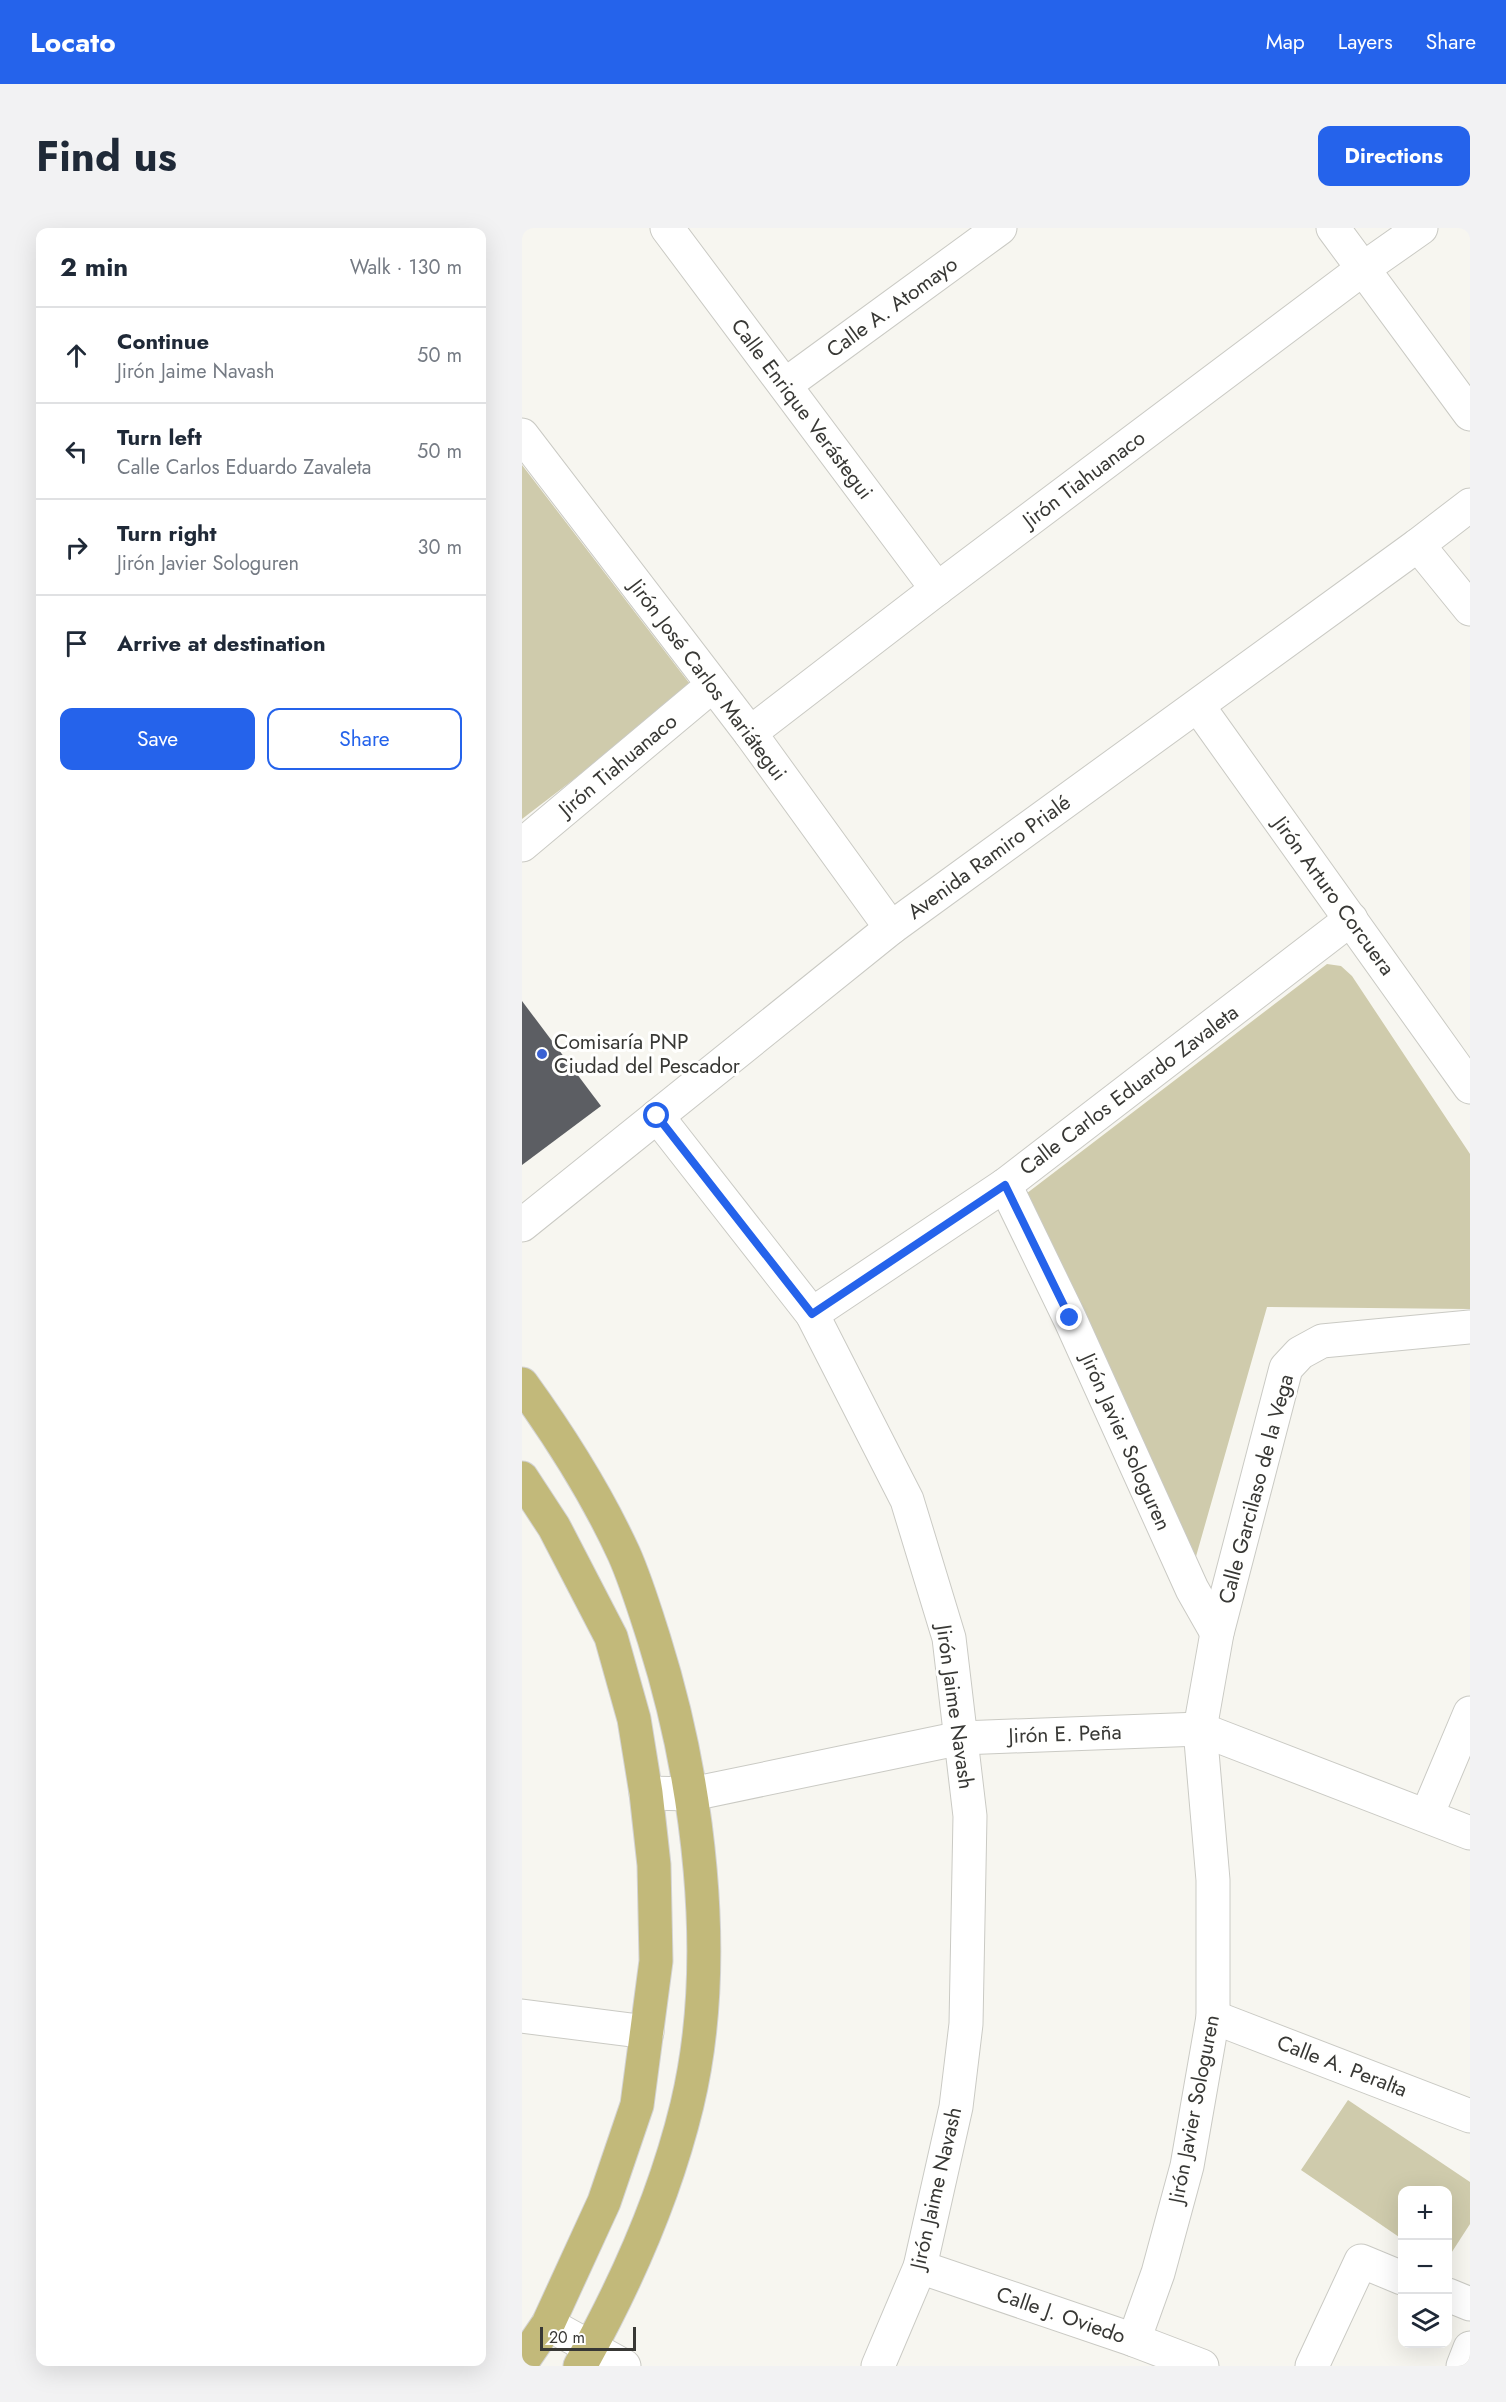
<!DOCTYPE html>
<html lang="en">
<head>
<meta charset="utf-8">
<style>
  :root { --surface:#fff; --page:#f2f2f3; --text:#1f2937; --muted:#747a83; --line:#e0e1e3; --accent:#2563eb }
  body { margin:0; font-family:Jost,sans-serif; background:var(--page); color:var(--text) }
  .controls { position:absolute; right:18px; bottom:18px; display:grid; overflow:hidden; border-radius:12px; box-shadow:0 6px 24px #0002 }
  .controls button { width:54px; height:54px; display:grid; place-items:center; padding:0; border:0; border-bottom:2px solid var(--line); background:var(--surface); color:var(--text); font:30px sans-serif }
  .scale { position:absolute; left:18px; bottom:15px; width:96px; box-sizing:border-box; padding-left:6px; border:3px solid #383835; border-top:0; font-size:16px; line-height:21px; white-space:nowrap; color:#383835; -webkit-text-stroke:4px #fffffe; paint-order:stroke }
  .stop { position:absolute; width:18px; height:18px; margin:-14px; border:4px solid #2563eb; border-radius:50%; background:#fff }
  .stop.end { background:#2563eb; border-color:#fff; box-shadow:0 2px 6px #0008 }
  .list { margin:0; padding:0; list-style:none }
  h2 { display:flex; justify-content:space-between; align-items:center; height:78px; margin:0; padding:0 24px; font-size:26px }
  h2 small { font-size:20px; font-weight:400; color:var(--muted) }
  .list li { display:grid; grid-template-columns:39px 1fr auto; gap:18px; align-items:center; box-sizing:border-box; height:96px; padding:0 24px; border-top:2px solid var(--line) }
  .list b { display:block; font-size:22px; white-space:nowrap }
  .list p { margin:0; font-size:20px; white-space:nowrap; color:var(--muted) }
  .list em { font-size:20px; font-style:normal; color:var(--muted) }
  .actions { display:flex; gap:12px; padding:18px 24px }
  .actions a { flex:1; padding:14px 0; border:2px solid var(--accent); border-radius:12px; text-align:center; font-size:21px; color:var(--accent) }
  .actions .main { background:var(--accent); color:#fff }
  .icon { flex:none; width:33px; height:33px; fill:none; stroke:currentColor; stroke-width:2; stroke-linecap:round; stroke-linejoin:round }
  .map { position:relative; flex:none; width:948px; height:2138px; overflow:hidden; border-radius:12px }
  header { display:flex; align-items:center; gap:36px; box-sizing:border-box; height:84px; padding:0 30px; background:var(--accent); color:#fff }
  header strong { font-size:28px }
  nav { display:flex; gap:33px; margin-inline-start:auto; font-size:21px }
  .intro { display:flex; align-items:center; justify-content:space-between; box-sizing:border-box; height:144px; padding:0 36px }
  h1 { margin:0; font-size:42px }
  .button { padding:15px 27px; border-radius:12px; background:var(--accent); color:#fff; font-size:21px; font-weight:700 }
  main { display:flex; gap:36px; padding:0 36px }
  aside { flex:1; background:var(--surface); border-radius:12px; box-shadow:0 6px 24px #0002 }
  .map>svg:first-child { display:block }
</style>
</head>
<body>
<header>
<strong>Locato</strong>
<nav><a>Map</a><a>Layers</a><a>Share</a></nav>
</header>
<div class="intro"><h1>Find us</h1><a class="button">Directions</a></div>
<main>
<aside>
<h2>2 min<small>Walk · 130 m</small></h2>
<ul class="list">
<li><svg class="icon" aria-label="ahead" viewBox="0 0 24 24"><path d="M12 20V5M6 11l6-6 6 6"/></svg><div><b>Continue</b><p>Jirón Jaime Navash</p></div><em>50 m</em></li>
<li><svg class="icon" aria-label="left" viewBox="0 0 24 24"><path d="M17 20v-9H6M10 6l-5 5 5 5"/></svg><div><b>Turn left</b><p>Calle Carlos Eduardo Zavaleta</p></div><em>50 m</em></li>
<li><svg class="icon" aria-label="right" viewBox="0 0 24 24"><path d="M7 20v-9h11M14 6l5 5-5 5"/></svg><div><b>Turn right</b><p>Jirón Javier Sologuren</p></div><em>30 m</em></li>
<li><svg class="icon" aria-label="arrive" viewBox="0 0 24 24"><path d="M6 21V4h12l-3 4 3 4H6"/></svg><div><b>Arrive at destination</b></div></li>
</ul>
<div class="actions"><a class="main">Save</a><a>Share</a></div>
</aside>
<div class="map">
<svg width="948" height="2138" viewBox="0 0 948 2138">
  <rect width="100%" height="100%" fill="#f7f6f0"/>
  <!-- green -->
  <g fill="#cfcbac">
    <polygon points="0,237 171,460 0,591"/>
    <polygon points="805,736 819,738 830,748 948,926 948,1081 745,1079 671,1339 496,972"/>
    <polygon points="826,1872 948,1954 948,1996 926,2030 926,1962 880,1962 880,2011 779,1942"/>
  </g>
  <!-- building -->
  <polygon fill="#5c5e63" points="0,773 79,878 0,937"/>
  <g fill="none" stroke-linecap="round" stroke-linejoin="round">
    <defs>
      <g id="minor">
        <polyline points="145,0 415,361"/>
        <polyline points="811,0 948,186"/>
        <polyline points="263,157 478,0"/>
        <polyline points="0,207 228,505 369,700"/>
        <polyline points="896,317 948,381"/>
        <polyline points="676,478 948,859"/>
        <polyline points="228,505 415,361 842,40 899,0"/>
        <polyline points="0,617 191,457"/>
        <polyline points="135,888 290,1086 385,1272 427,1410 448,1588 444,1796 434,1879 398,2039 356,2138"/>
        <polyline points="483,957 548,1091 670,1361 695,1405"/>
        <polyline points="0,997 369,700 896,317 948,277"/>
        <polyline points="290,1086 483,957 829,691"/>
        <polyline points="124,1565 170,1566 439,1510 678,1501 948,1605"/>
        <polyline points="905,1587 948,1485"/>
        <polyline points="0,1788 125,1804"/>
        <polyline points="691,1789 948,1888"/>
        <polyline points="398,2039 612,2112 680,2138"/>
        <polyline points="926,2067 948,2076"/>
        <polyline points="26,2096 102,2138"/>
        <polyline points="612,2112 636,2045 665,1938 691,1789 691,1652 678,1501 695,1405 764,1140 778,1125 800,1113 948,1099"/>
        <polyline points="790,2138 839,2033 880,2050"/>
        <polyline points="941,2138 948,2120"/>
      </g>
      <g id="major">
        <path d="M0 1156C39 1210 74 1265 102 1326 114 1353 123 1383 132 1411 176 1551 200 1731 165 1877 143 1968 104 2056 58 2138"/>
        <polyline points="0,1250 32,1299 89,1409 112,1491 124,1565 132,1637 134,1733 115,1877 82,1974 26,2096 0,2134"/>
      </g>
    </defs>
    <!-- minor casing -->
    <use href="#minor" stroke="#cacac4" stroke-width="35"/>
    <!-- major casing -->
    <use href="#major" stroke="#d3d3d3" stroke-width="35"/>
    <!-- minor -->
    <use href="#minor" stroke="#fff" stroke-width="33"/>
    <!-- major -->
    <use href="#major" stroke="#c2b97a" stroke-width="33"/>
  </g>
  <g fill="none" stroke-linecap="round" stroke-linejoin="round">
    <!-- route -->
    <polyline stroke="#2563eb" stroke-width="8" points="135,888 290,1086 483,957 548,1090"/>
  </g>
  <!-- markers -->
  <circle fill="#3b62d3" stroke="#fffffe" stroke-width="2" cx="20" cy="826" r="6"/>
  <g text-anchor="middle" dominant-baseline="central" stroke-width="6" stroke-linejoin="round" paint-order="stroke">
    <!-- street labels -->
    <g font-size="21" fill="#383835" stroke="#fffffe">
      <text transform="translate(370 79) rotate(-36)">Calle A. Atomayo</text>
      <text transform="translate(280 181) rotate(53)">Calle Enrique Verástegui</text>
      <text transform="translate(562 251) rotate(-37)">Jirón Tiahuanaco</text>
      <text transform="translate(186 452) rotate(53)">Jirón José Carlos Mariátegui</text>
      <text transform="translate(96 537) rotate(-40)">Jirón Tiahuanaco</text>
      <text transform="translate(467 629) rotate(-36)">Avenida Ramiro Prialé</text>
      <text transform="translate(812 668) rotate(54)">Jirón Arturo Corcuera</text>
      <text transform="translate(607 862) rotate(-37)">Calle Carlos Eduardo Zavaleta</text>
      <text transform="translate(604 1214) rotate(66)">Jirón Javier Sologuren</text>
      <text transform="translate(734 1261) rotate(-75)">Calle Garcilaso de la Vega</text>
      <text transform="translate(433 1479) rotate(82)">Jirón Jaime Navash</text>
      <text transform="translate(543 1506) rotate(-2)">Jirón E. Peña</text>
      <text transform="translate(820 1838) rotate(21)">Calle A. Peralta</text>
      <text transform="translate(672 1881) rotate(-79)">Jirón Javier Sologuren</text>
      <text transform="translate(414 1960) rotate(-77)">Jirón Jaime Navash</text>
      <text transform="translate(539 2087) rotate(19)">Calle J. Oviedo</text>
    </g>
    <!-- poi labels -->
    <g font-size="21" fill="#383835" stroke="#fffffe" text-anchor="start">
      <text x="32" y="814">Comisaría PNP<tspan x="32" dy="24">Ciudad del Pescador</tspan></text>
    </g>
  </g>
</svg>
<div class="controls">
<button>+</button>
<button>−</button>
<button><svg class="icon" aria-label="layers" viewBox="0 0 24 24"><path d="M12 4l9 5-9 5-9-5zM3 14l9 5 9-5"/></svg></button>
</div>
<div class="scale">20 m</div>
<div class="stop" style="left:135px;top:888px"></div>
<div class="stop end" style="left:548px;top:1090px"></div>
</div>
</main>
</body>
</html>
